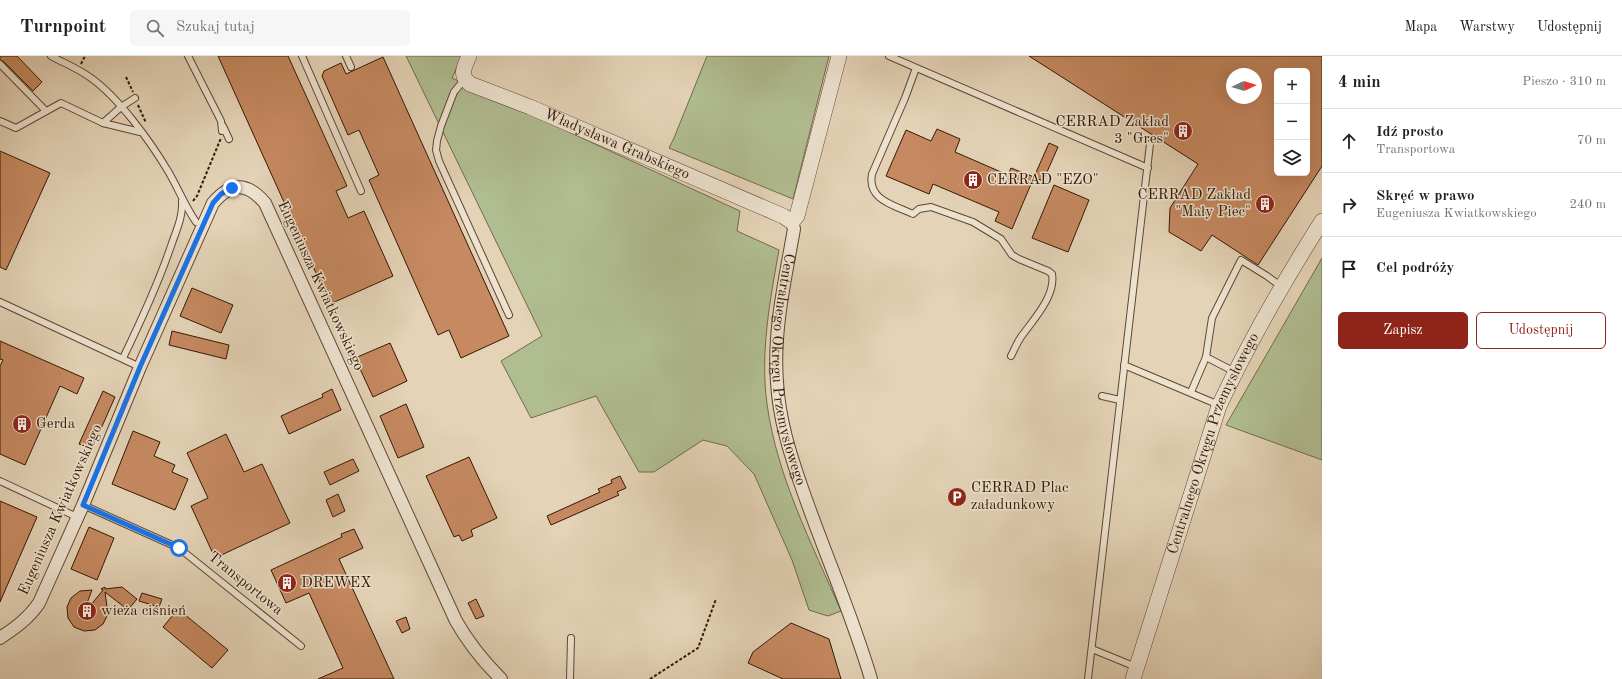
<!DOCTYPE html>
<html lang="pl">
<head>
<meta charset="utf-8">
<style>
  :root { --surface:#fff; --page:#f6f6f6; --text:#222; --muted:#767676; --line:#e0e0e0; --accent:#8f2418 }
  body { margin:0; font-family:"Old Standard TT",serif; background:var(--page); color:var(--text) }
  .controls { position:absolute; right:12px; top:12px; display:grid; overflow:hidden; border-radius:6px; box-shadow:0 4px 16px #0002 }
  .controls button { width:36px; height:36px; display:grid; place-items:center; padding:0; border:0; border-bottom:1px solid var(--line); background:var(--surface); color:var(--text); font:20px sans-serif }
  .compass { position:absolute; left:1226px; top:12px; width:36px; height:36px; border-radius:50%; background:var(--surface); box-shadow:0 4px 16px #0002; rotate:86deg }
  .stop { position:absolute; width:12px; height:12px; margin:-9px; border:3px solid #1a73e8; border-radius:50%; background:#fff }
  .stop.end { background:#1a73e8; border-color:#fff; box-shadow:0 1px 4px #0008 }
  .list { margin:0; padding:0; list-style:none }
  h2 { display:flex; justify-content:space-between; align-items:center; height:52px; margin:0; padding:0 16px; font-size:17px }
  h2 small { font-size:13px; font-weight:400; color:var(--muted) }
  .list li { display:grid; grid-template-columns:26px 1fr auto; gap:12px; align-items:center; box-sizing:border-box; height:64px; padding:0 16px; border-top:1px solid var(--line) }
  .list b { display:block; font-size:15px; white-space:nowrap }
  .list p { margin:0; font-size:13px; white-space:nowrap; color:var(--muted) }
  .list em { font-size:13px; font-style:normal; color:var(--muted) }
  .actions { display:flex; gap:8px; padding:12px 16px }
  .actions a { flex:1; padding:9px 0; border:1px solid var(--accent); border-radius:6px; text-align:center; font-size:14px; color:var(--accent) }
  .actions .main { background:var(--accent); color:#fff }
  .icon { flex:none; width:22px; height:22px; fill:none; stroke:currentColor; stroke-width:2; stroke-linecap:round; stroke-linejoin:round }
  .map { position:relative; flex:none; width:1322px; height:623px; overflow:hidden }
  header { display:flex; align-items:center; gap:24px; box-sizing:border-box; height:56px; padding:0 20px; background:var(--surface); border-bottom:1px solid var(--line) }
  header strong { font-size:19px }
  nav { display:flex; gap:22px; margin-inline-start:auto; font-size:14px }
  .search { width:280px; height:36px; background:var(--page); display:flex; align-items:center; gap:10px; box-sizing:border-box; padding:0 14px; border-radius:6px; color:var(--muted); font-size:15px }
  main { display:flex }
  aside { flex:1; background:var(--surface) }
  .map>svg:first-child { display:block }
</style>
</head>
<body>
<header>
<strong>Turnpoint</strong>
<div class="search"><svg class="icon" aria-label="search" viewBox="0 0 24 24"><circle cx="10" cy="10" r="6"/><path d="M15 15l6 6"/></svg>Szukaj tutaj</div>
<nav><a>Mapa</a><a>Warstwy</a><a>Udostępnij</a></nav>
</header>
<main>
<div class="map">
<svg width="1322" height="623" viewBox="0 0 1322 623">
  <rect width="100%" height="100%" fill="#e4d3b7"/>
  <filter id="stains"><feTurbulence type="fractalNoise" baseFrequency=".005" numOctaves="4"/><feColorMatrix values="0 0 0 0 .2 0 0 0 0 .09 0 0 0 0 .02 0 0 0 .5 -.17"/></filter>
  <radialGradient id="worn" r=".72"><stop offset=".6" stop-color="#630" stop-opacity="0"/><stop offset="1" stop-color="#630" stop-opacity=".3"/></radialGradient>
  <!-- green -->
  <g fill="#b0bd91" stroke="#726a49">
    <path d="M406 0H462L452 22 740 155 737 175 779 194C770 244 760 297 767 348 777 421 812 488 841 555L828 560 809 554 792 504 754 418 727 390 703 384 654 416H639L596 340 531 362 501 305 542 280Z"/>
    <polygon points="707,0 829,0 793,143 669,92 674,82"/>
    <polygon points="1322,202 1322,404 1226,369"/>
  </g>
  <!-- building -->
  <g fill="#c68961" stroke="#331801" fill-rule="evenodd">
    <polygon points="0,0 17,0 42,26 33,35 3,5 0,4"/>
    <polygon points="218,0 288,0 347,130 336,135 348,162 364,155 393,220 330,248"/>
    <path d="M1029 0H1322V110L1258 209 1212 179 1201 195 1169 176 1170 152 1198 108ZM1277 15H1307V117H1277ZM1232 18H1256V42H1232Z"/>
    <polygon points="383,1 509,280 461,302 449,274 438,279 369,124 379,119 359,74 348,79 322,20 324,15 341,7 346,18"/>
    <polygon points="937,73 960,83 955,96 1008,119 1011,112 1034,121 1012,173 995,165 999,156 933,128 929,138 886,120 906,74 931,85"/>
    <polygon points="1049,87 1058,91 1043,125 1034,121"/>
    <polygon points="0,95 50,117 6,214 0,211"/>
    <polygon points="1054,129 1089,144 1068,196 1032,182"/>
    <polygon points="192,232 233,249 221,277 180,260"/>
    <polygon points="172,275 229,289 226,303 169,289"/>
    <polygon points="0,285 84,322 77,338 60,330 25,409 0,398 0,310 3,304 0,303"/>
    <polygon points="390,287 407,325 373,341 355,302"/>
    <polygon points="332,333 341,354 289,378 281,360 323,341 322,338"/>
    <polygon points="103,335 115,341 92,393 79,388"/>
    <polygon points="406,348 424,391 398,402 380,360"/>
    <polygon points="133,375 160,386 154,400 175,409 172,416 188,423 175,454 112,428"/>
    <polygon points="226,378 244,416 262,408 290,467 215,502 191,450 208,442 187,397"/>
    <polygon points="469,401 497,462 471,474 473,480 462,485 459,479 454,481 426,420"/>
    <polygon points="353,403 359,415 330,429 324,416"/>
    <polygon points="620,420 626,432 617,436 619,439 551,469 547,460 600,436 598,433 612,427 611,424"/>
    <polygon points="338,438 345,455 333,461 326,444"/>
    <polygon points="0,445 37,461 0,546"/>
    <polygon points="89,471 114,482 97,524 71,513"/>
    <polygon points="354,473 363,492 339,503 394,623 318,623 343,612 309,537 286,547 271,514 342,481 341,478"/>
    <polygon points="105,531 105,533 122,531 137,543 128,554 105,536 108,558 103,568 95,574 84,575 74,571 68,562 67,551 71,542 80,535 92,534 82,560 103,534 101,533"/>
    <polygon points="142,537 162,543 159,551 139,545"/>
    <polygon points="476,543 484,560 476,563 468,547"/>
    <polygon points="178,553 228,594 212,612 163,571"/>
    <polygon points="406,561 410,573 402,577 396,565"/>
    <polygon points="791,567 829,583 841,623 783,623 748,607 753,596"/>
  </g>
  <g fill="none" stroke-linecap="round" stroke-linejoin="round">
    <defs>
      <g id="service">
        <path d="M51 0C64 7 79 13 91 22 119 42 150 85 168 115 178 132 185 150 196 166"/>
        <polyline points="188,0 221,65 222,75"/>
        <polyline points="302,0 361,135"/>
        <polyline points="346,0 351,11"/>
        <polyline points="889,0 1148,112"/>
        <polyline points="0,8 46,55"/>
        <path d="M916 12 905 42 872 118C867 144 894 149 913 158L919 153 931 151 973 166 1001 183 1012 199 1019 203 1048 215 1052 218C1056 240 1033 264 1021 281 1017 287 1014 294 1011 300"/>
        <polyline points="464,24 454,36 441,70 437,85 436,94 439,105 509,259"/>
        <polyline points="0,65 16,72 61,47 103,67 140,76"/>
        <polyline points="103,67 121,51 135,42"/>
        <polyline points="223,70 229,83"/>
        <polyline points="0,246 140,311"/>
        <polyline points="1206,301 1235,316"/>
        <path d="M123 302C141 265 159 226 172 187 177 173 183 160 182 145"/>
        <polyline points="1124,309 1219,349"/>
        <polyline points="1191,336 1206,301 1212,262 1241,204 1267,220 1282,231"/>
        <polyline points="1102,340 1120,344"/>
        <polyline points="0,425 77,461"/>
        <polyline points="83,449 179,492 301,590"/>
        <polyline points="1092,593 1136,611"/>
        <polyline points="570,623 571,582"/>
        <polyline points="1088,623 1150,88"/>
      </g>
      <g id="minor">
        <path id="s1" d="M792 166 794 173C785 224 773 275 777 326 779 363 790 398 802 432 824 496 852 558 871 623"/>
        <path d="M0 582C15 572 28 563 39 547L83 449 140 311 213 147C231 126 247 126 265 147L456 565C469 588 482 604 501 623"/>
      </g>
      <g id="tertiary">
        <path id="s2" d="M469 0C464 12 459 19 470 28L530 51 783 160 792 166 797 160 839 0"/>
        <path id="s3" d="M1133 623 1219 350C1249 286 1284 225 1322 165"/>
      </g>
    </defs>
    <!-- service casing -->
    <use href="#service" stroke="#5f472e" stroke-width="8"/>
    <!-- minor casing -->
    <use href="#minor" stroke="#5f472e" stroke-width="14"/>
    <!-- tertiary casing -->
    <use href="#tertiary" stroke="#5f472e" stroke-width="16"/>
    <!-- path -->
    <g stroke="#331801" stroke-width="2" stroke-dasharray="3 2" stroke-linecap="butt">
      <polyline points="81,8 85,0"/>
      <polyline points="126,21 133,36"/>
      <polyline points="138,49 146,67"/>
      <polyline points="193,145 197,140 221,82"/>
      <polyline points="650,623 698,592 716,543"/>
    </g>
    <!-- service -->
    <use href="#service" stroke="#ede2d0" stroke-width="6"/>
    <!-- minor -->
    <use href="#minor" stroke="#ede2d0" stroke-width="12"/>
    <!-- tertiary -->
    <use href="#tertiary" stroke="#ede2d0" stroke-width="15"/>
  </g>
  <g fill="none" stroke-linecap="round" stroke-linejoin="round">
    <!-- route -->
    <polyline stroke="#1a73e8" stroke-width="5" points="179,492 83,449 140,311 213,147 221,138 232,132"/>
  </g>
  <!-- icons -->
  <defs>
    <symbol id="building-disc" viewBox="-11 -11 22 22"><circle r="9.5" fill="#8f2418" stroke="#ede2d0"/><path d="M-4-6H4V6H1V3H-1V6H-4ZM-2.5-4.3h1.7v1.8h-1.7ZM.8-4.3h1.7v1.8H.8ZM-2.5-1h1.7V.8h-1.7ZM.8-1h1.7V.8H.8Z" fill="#fff"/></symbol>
    <symbol id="parking-disc" viewBox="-11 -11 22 22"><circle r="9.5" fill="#8f2418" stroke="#ede2d0"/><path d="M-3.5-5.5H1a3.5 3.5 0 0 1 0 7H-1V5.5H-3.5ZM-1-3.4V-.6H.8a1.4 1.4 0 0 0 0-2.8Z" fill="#fff"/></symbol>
  </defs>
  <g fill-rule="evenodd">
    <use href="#building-disc" x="1172" y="64" width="22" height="22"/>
    <use href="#building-disc" x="962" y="113" width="22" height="22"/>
    <use href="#building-disc" x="1254" y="137" width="22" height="22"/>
    <use href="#building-disc" x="11" y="357" width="22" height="22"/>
    <use href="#parking-disc" x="946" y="430" width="22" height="22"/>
    <use href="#building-disc" x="276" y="516" width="22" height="22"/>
    <use href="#building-disc" x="76" y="544" width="22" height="22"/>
  </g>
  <g text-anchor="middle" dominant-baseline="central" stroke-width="3" stroke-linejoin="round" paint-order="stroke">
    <!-- poi labels -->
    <g font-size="15" fill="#331801" stroke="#ede2d0" text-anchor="start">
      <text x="1169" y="66" text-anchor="end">CERRAD Zakład<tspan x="1169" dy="17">3 "Gres"</tspan></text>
      <text x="987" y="124">CERRAD "EZO"</text>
      <text x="1251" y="139" text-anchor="end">CERRAD Zakład<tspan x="1251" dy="17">"Mały Piec"</tspan></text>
      <text x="36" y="368">Gerda</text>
      <text x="971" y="432">CERRAD Plac<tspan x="971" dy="17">załadunkowy</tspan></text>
      <text x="301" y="527">DREWEX</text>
      <text x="101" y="555">wieża ciśnień</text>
    </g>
    <!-- street labels -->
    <g font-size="15" fill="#331801" stroke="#ede2d0">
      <text stroke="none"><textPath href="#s2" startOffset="190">Władysława Grabskiego</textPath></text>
      <text transform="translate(320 230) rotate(65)">Eugeniusza Kwiatkowskiego</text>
      <text stroke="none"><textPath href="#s1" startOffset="150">Centralnego Okręgu Przemysłowego</textPath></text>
      <text stroke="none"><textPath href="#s3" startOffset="249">Centralnego Okręgu Przemysłowego</textPath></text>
      <text transform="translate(61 454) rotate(-66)">Eugeniusza Kwiatkowskiego</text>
      <text transform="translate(245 528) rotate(39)">Transportowa</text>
    </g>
  </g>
  <rect width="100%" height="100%" filter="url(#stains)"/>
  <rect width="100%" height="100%" fill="url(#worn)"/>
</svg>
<div class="controls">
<button>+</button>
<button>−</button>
<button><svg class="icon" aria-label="layers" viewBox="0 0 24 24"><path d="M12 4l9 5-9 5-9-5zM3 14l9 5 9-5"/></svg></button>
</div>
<svg class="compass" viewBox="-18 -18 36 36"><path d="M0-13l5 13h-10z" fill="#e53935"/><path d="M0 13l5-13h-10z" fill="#767676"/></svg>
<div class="stop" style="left:179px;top:492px"></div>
<div class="stop end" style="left:232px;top:132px"></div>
</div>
<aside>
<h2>4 min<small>Pieszo · 310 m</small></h2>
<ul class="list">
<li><svg class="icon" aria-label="ahead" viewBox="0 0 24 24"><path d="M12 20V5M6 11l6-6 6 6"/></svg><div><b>Idź prosto</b><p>Transportowa</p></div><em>70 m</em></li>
<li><svg class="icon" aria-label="right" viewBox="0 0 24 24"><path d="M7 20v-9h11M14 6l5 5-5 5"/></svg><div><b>Skręć w prawo</b><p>Eugeniusza Kwiatkowskiego</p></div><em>240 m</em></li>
<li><svg class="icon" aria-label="arrive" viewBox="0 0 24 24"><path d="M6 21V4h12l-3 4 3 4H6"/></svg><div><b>Cel podróży</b></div></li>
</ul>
<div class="actions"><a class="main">Zapisz</a><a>Udostępnij</a></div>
</aside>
</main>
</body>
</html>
